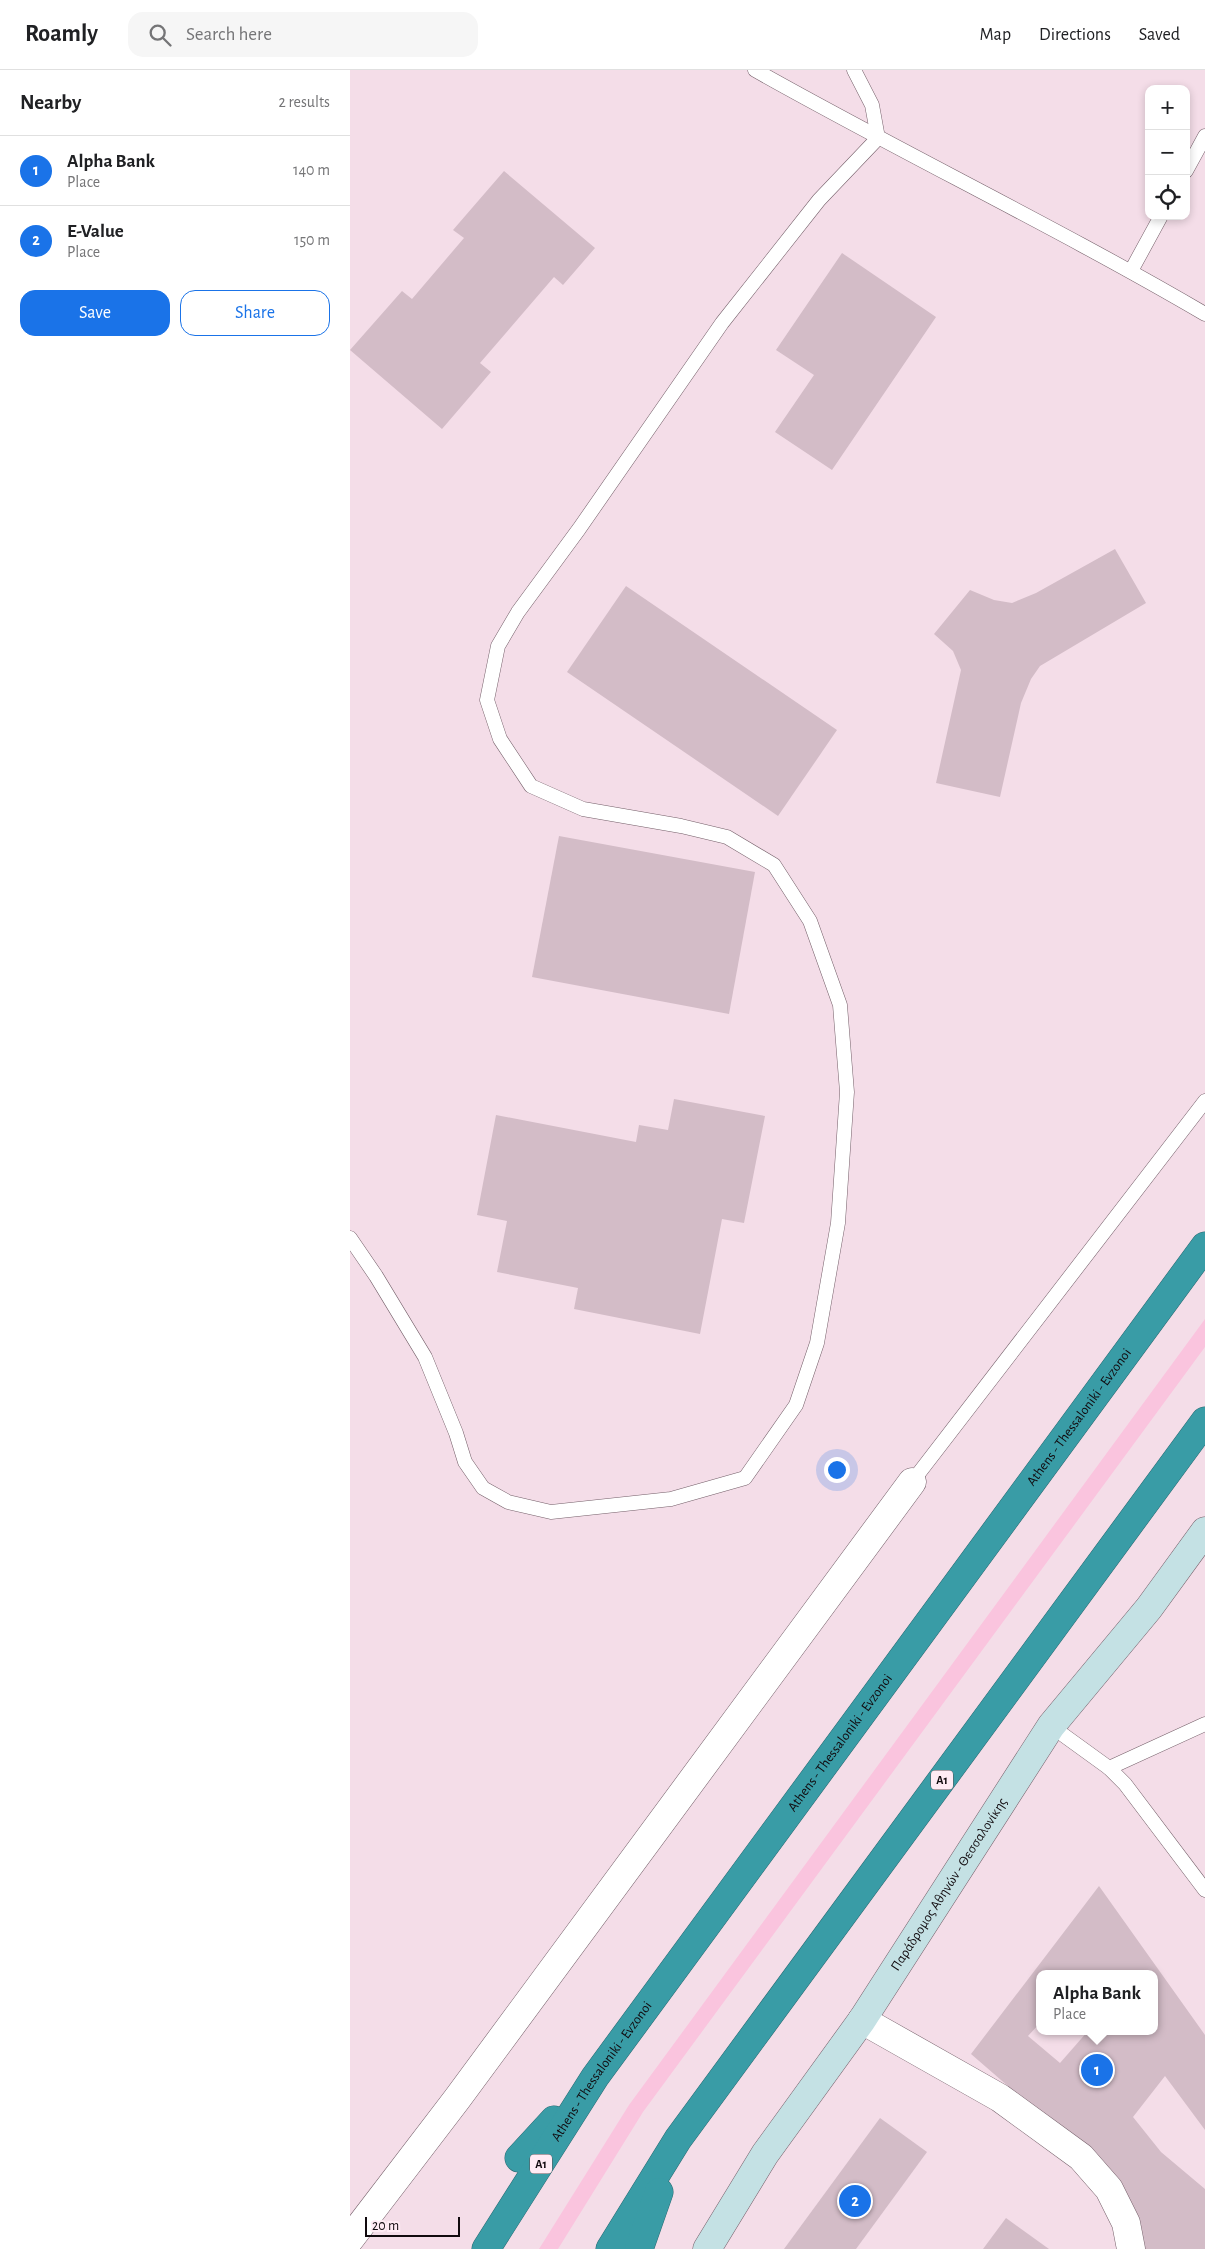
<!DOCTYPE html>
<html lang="en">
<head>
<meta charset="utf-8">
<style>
  :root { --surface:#fff; --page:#f6f6f6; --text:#202124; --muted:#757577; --line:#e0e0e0; --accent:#1a73e8 }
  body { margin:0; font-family:"Alegreya Sans",sans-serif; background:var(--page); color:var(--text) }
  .controls { position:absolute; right:15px; top:15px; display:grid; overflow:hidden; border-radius:10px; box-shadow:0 2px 8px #0003 }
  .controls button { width:45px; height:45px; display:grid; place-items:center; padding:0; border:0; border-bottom:1px solid var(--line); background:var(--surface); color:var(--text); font:25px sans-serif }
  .scale { position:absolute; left:15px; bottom:12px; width:95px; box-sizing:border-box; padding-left:5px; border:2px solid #110a0e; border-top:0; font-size:14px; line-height:18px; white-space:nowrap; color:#110a0e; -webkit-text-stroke:4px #ffebf4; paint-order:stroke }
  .you { position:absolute; left:486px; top:1399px; width:18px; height:18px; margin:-12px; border:4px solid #fff; border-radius:50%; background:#1a73e8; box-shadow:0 0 0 8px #1a73e833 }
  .badge { display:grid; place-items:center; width:32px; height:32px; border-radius:50%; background:var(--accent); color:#fff; font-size:16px; font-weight:700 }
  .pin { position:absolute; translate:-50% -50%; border:2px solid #fff; box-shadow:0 1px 5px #0006 }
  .popup { position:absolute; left:686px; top:1900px; width:122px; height:65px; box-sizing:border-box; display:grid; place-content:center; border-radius:10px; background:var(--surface); filter:drop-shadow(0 1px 4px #0005); font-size:16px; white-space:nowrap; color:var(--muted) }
  .popup b { font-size:19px; color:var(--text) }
  .popup::after { content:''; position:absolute; left:50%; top:100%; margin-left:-10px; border:10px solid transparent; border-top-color:var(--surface) }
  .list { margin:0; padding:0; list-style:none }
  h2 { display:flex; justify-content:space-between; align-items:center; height:65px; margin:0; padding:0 20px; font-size:21px }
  h2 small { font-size:16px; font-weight:400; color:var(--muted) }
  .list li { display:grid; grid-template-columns:32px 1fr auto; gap:15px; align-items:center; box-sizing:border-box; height:70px; padding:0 20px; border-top:1px solid var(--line) }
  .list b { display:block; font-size:19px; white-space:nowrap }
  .list p { margin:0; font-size:16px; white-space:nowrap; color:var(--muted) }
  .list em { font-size:16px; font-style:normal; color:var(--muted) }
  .actions { display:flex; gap:10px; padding:15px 20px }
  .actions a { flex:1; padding:11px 0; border:1px solid var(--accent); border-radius:15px; text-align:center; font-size:18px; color:var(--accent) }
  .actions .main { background:var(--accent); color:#fff }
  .icon { flex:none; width:28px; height:28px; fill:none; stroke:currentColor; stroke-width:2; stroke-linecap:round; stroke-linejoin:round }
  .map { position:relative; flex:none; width:855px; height:2179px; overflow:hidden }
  header { display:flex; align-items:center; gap:30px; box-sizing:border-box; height:70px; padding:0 25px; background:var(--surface); border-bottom:1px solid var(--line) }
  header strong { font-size:24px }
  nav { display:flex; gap:28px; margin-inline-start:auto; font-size:18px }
  .search { width:350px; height:45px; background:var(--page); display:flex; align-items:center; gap:12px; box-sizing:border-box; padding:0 18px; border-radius:15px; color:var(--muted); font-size:19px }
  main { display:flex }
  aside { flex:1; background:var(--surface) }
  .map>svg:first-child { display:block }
</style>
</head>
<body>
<header>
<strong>Roamly</strong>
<div class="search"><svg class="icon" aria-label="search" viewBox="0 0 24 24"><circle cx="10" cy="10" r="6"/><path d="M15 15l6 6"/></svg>Search here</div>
<nav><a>Map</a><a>Directions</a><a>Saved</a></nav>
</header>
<main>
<aside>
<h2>Nearby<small>2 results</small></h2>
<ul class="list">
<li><span class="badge">1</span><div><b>Alpha Bank</b><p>Place</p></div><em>140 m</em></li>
<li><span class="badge">2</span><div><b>E-Value</b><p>Place</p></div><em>150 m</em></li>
</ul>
<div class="actions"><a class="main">Save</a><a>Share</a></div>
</aside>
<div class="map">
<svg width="855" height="2179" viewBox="0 0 855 2179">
  <rect width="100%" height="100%" fill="#f4dde8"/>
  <!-- green -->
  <polygon fill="#fac4de" points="855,1249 855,1277 293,2042 208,2179 189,2179 279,2035"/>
  <!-- building -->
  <g fill="#d3bcc7" fill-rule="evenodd">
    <polygon points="154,101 245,178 213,215 204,207 130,293 141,302 92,359 0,280 52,221 62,229 114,168 103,160"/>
    <polygon points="492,183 586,247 482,400 425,362 464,305 426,280"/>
    <polygon points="765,479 796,533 690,596 681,609 671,633 650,727 586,713 611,600 603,581 584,564 620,520 644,530 662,533 686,523"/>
    <polygon points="276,516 487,660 428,746 217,602"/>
    <polygon points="209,766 405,802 379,944 182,907"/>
    <polygon points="324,1029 415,1046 394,1153 372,1149 350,1264 224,1239 228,1218 147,1202 157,1151 127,1145 146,1045 286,1072 289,1055 318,1060"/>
    <path d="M749 1816 855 1965V2060L815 2006 783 2047 811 2082 855 2119V2179H793L771 2114 621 1984ZM737 1900 742 1904H804V1961H738L710 1993 678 1966 690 1953V1904H734Z"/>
    <polygon points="530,2048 577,2082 506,2179 434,2179"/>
    <polygon points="656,2148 699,2179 633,2179"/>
  </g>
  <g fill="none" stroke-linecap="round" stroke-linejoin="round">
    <defs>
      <g id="lane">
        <path d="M405 0C554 84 708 158 855 244"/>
        <polyline points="504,0 522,35 528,68"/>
        <polyline points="836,101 855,66"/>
        <polyline points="781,201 811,146"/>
        <polyline points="0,1168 26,1206 75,1287 106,1363 115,1392 133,1418 158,1432 201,1442 321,1429 395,1408 446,1335 467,1273 488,1153 497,1022 490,935 460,851 424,795 377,767 331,756 233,739 181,716 150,669 137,630 148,576 168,542 229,459 372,253 469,130 528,68"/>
        <polyline points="562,1412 855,1031"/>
        <polyline points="701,1656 759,1698 855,1654"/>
        <polyline points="759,1698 775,1714 855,1820"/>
      </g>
      <g id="street">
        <polyline points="512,1950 650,2028 731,2087 759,2119 776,2153 781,2179"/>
        <polyline points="0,2169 107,2029 562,1412"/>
      </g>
      <g id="secondary">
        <path id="s1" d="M357 2179 415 2084 512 1950 701 1656 799 1538 855 1461"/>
      </g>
      <g id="highway">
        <polyline points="169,2088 204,2050"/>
        <path id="s2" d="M136 2179 245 2007 855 1176"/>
        <polyline points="260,2179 328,2069 855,1351"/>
        <polyline points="289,2179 309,2122"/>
      </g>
    </defs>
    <!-- lane casing -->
    <use href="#lane" stroke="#745f69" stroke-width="15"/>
    <!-- street casing -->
    <use href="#street" stroke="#745f69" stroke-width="29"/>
    <!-- secondary casing -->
    <use href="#secondary" stroke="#745f69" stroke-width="29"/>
    <!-- highway casing -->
    <use href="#highway" stroke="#2b6971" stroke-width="29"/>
    <!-- lane -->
    <use href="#lane" stroke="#fff" stroke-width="14"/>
    <!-- street -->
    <use href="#street" stroke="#fff" stroke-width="28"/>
    <!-- secondary -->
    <use href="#secondary" stroke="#c4e1e4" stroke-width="28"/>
    <!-- highway -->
    <use href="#highway" stroke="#399ca6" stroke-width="28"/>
  </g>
  <g text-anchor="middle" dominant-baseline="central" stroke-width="4" stroke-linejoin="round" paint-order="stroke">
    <!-- shield labels -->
    <g fill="#ffebf4" stroke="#584e53" stroke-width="1">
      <rect x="581" y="1700.5" width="22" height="19" rx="4"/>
      <rect x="180" y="2084.5" width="22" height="19" rx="4"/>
    </g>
    <g font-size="12" font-weight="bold" fill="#110a0e">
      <text x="592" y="1710">Α1</text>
      <text x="191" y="2094">Α1</text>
    </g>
    <!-- street labels -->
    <g font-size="14" fill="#110a0e" stroke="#ffebf4">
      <text stroke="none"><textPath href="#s2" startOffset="1022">Athens - Thessaloniki - Evzonoi</textPath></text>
      <text stroke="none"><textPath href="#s2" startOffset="618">Athens - Thessaloniki - Evzonoi</textPath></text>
      <text stroke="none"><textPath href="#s1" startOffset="438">Παράδρομος Αθηνών - Θεσσαλονίκης</textPath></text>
      <text stroke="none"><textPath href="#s2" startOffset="212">Athens - Thessaloniki - Evzonoi</textPath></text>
    </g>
  </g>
</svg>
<div class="controls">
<button>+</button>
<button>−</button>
<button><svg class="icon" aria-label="locate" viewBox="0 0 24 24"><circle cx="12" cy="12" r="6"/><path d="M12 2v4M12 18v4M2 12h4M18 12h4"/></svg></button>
</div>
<div class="scale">20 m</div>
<div class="you"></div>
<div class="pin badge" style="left:747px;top:2000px">1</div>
<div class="popup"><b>Alpha Bank</b>Place</div>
<div class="pin badge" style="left:505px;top:2131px">2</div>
</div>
</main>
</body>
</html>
